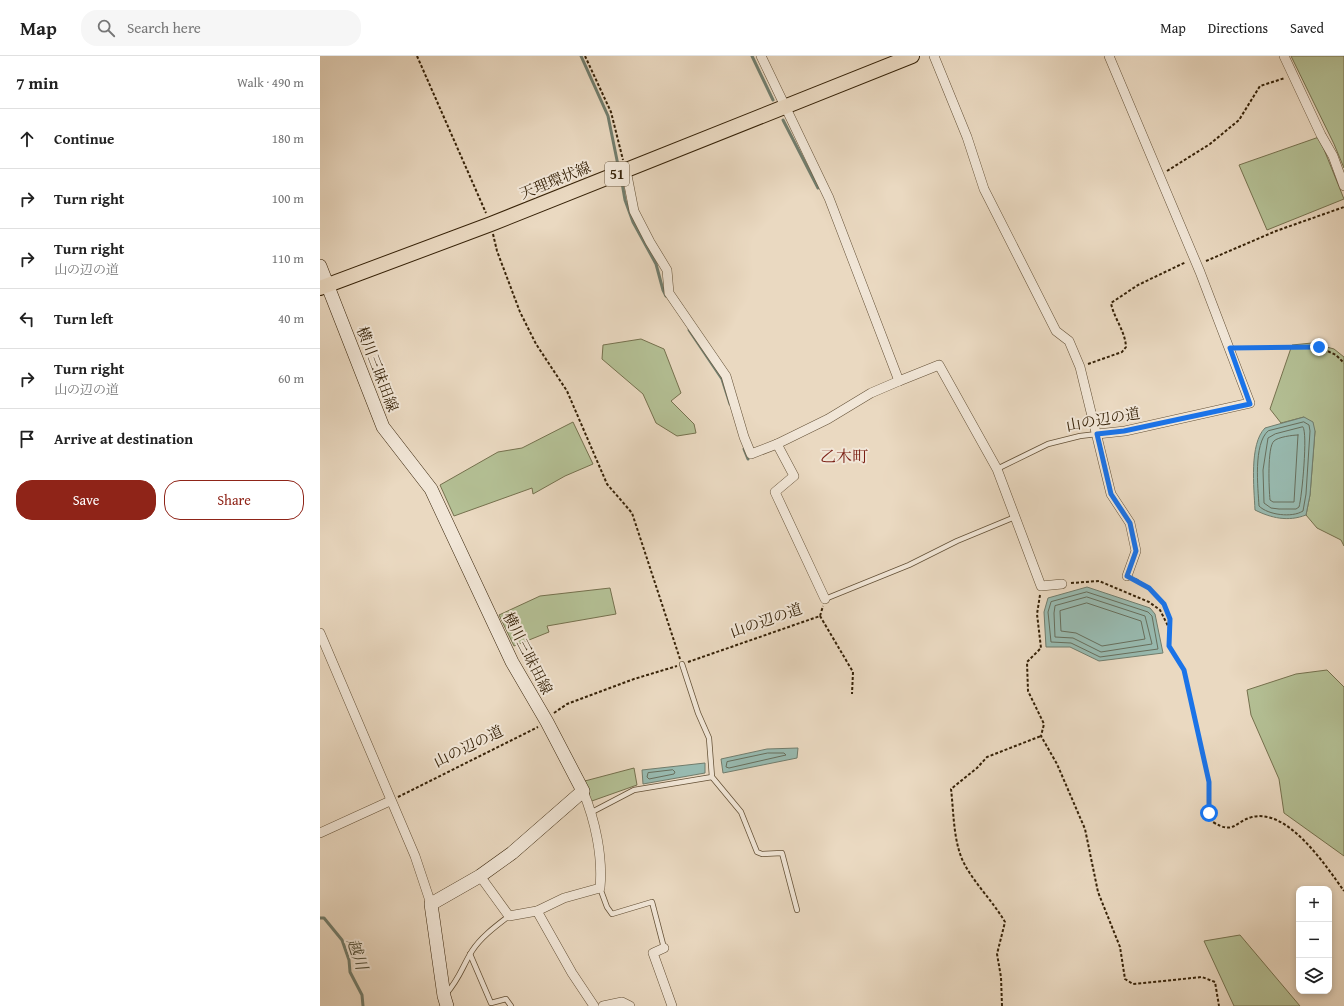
<!DOCTYPE html>
<html lang="en">
<head>
<meta charset="utf-8">
<style>
  :root { --surface:#fff; --page:#f6f6f6; --text:#222; --muted:#767676; --line:#e0e0e0; --accent:#8f2418 }
  body { margin:0; font-family:"Gentium Book Plus","Noto Serif JP",serif; background:var(--page); color:var(--text) }
  .controls { position:absolute; right:12px; bottom:12px; display:grid; overflow:hidden; border-radius:8px; box-shadow:0 2px 6px #0003 }
  .controls button { width:36px; height:36px; display:grid; place-items:center; padding:0; border:0; border-bottom:1px solid var(--line); background:var(--surface); color:var(--text); font:20px sans-serif }
  .stop { position:absolute; width:12px; height:12px; margin:-9px; border:3px solid #1a73e8; border-radius:50%; background:#fff }
  .stop.end { background:#1a73e8; border-color:#fff; box-shadow:0 1px 4px #0008 }
  .list { margin:0; padding:0; list-style:none }
  h2 { display:flex; justify-content:space-between; align-items:center; height:52px; margin:0; padding:0 16px; font-size:17px }
  h2 small { font-size:13px; font-weight:400; color:var(--muted) }
  .list li { display:grid; grid-template-columns:26px 1fr auto; gap:12px; align-items:center; box-sizing:border-box; height:60px; padding:0 16px; border-top:1px solid var(--line) }
  .list b { display:block; font-size:15px; white-space:nowrap }
  .list p { margin:0; font-size:13px; white-space:nowrap; color:var(--muted) }
  .list em { font-size:13px; font-style:normal; color:var(--muted) }
  .actions { display:flex; gap:8px; padding:12px 16px }
  .actions a { flex:1; padding:9px 0; border:1px solid var(--accent); border-radius:16px; text-align:center; font-size:14px; color:var(--accent) }
  .actions .main { background:var(--accent); color:#fff }
  .icon { flex:none; width:22px; height:22px; fill:none; stroke:currentColor; stroke-width:2; stroke-linecap:round; stroke-linejoin:round }
  .map { position:relative; flex:none; width:1024px; height:950px; overflow:hidden }
  header { display:flex; align-items:center; gap:24px; box-sizing:border-box; height:56px; padding:0 20px; background:var(--surface); border-bottom:1px solid var(--line) }
  header strong { font-size:19px }
  nav { display:flex; gap:22px; margin-inline-start:auto; font-size:14px }
  .search { width:280px; height:36px; background:var(--page); display:flex; align-items:center; gap:10px; box-sizing:border-box; padding:0 14px; border-radius:16px; color:var(--muted); font-size:15px }
  main { display:flex }
  aside { flex:1; background:var(--surface) }
  .map>svg:first-child { display:block }
</style>
</head>
<body>
<header>
<strong>Map</strong>
<div class="search"><svg class="icon" aria-label="search" viewBox="0 0 24 24"><circle cx="10" cy="10" r="6"/><path d="M15 15l6 6"/></svg>Search here</div>
<nav><a>Map</a><a>Directions</a><a>Saved</a></nav>
</header>
<main>
<aside>
<h2>7 min<small>Walk · 490 m</small></h2>
<ul class="list">
<li><svg class="icon" aria-label="ahead" viewBox="0 0 24 24"><path d="M12 20V5M6 11l6-6 6 6"/></svg><div><b>Continue</b></div><em>180 m</em></li>
<li><svg class="icon" aria-label="right" viewBox="0 0 24 24"><path d="M7 20v-9h11M14 6l5 5-5 5"/></svg><div><b>Turn right</b></div><em>100 m</em></li>
<li><svg class="icon" aria-label="right" viewBox="0 0 24 24"><path d="M7 20v-9h11M14 6l5 5-5 5"/></svg><div><b>Turn right</b><p>山の辺の道</p></div><em>110 m</em></li>
<li><svg class="icon" aria-label="left" viewBox="0 0 24 24"><path d="M17 20v-9H6M10 6l-5 5 5 5"/></svg><div><b>Turn left</b></div><em>40 m</em></li>
<li><svg class="icon" aria-label="right" viewBox="0 0 24 24"><path d="M7 20v-9h11M14 6l5 5-5 5"/></svg><div><b>Turn right</b><p>山の辺の道</p></div><em>60 m</em></li>
<li><svg class="icon" aria-label="arrive" viewBox="0 0 24 24"><path d="M6 21V4h12l-3 4 3 4H6"/></svg><div><b>Arrive at destination</b></div></li>
</ul>
<div class="actions"><a class="main">Save</a><a>Share</a></div>
</aside>
<div class="map">
<svg width="1024" height="950" viewBox="0 0 1024 950">
  <rect width="100%" height="100%" fill="#ead9c1"/>
  <filter id="stains"><feTurbulence type="fractalNoise" baseFrequency=".005" numOctaves="4"/><feColorMatrix values="0 0 0 0 .2 0 0 0 0 .09 0 0 0 0 .02 0 0 0 .5 -.17"/></filter>
  <radialGradient id="worn" r=".72"><stop offset=".6" stop-color="#630" stop-opacity="0"/><stop offset="1" stop-color="#630" stop-opacity=".3"/></radialGradient>
  <!-- green -->
  <g fill="#b4c095" stroke="#75714e">
    <polygon points="971,0 1024,0 1024,112 1014,88"/>
    <polygon points="999,81 1024,143 947,174 919,109"/>
    <polygon points="321,283 344,293 361,337 351,345 374,368 376,377 357,380 336,367 323,338 282,303 283,289"/>
    <polygon points="992,287 1014,293 1024,301 1024,490 1021,484 997,472 986,459 990,439 995,375 984,361 961,367 950,353 972,289"/>
    <polygon points="253,366 273,408 245,420 213,438 212,432 134,460 120,429 178,396 202,392"/>
    <polygon points="290,532 296,558 227,570 229,576 194,590 179,559 220,540"/>
    <polygon points="1007,614 1024,631 1024,800 964,757 959,723 931,659 927,634 976,618"/>
    <polygon points="314,712 317,729 269,746 261,726"/>
    <polygon points="920,879 980,950 914,950 884,885"/>
  </g>
  <!-- water -->
  <g fill="#98bab0" stroke="#717d6d">
    <path d="M984 361 993 366 995 375 990 439 986 459C968 466 951 462 935 454 934 432 929 388 945 372Z"/>
    <polygon points="767,531 830,552 835,558 843,597 779,605 750,591 726,591 724,556 728,542"/>
    <polygon points="478,692 477,702 403,717 401,703 447,693"/>
    <polygon points="385,707 385,717 323,728 322,714"/>
  </g>
  <g fill="none" stroke-linecap="round" stroke-linejoin="round">
    <!-- shore -->
    <g stroke="#676e5c" stroke-width="1">
      <path d="M984 366 989 369 990 375 986 438 983 455C972 462 948 459 939 450 938 432 933 388 948 375Z"/>
      <path d="M983 371C988 376 982 441 979 451L976 453H959L951 452 944 447 943 414 948 382 955 378Z"/>
      <path d="M978 379 974 446H953L950 444C949 433 947 391 954 385 958 381 973 379 978 379Z"/>
      <polygon points="767,536 828,556 832,560 838,593 780,601 751,587 731,586 728,556 731,546"/>
      <polygon points="767,541 825,560 832,588 781,596 753,582 735,581 734,557 735,550"/>
      <polygon points="767,547 821,565 825,583 782,590 756,577 741,575 740,555"/>
      <polygon points="448,697 464,697 466,699 409,712 406,711 407,706"/>
      <polygon points="353,714 355,716 354,718 329,723 327,721 328,717"/>
    </g>
    <!-- stream -->
    <g stroke="#717d6d" stroke-width="3">
      <polyline points="261,0 288,60 299,114"/>
      <polyline points="432,0 453,44"/>
      <polyline points="463,64 498,132"/>
      <polyline points="301,121 305,144 313,166 336,208 343,234 346,240"/>
      <polyline points="369,274 402,323 410,348"/>
      <polyline points="424,393 428,403"/>
      <polyline points="0,862 4,862 22,884 29,904 30,916 42,939 43,950"/>
    </g>
    <defs>
      <g id="service">
        <polyline points="677,413 728,388 760,380 777,378"/>
        <polyline points="505,543 589,509 637,485 695,461"/>
        <polyline points="362,608 378,657 389,682 392,721 421,756 437,796 442,798 462,797 477,854"/>
        <polyline points="272,756 314,734 392,721"/>
        <polyline points="280,832 287,851 292,858 332,846 344,892"/>
        <polyline points="150,898 171,947 186,943 191,950"/>
        <path d="M126 938C140 922 142 911 152 895 161 881 176 870 189 860"/>
      </g>
      <g id="minor">
        <polyline points="441,0 509,142 579,325 619,309 677,413 721,530 742,528"/>
        <polyline points="614,0 647,81 664,133 736,275 749,285 760,311 791,438 810,467 816,495 807,520"/>
        <polyline points="964,0 1001,79 1013,100 1024,130"/>
        <polyline points="306,114 314,155 330,186 347,214 349,237 406,320 424,381 431,398 457,388 474,420 455,436 505,543"/>
        <polyline points="777,378 805,375 930,347 880,216 789,0"/>
        <polyline points="457,388 508,363 551,337 579,325"/>
        <polyline points="0,577 95,800 111,848"/>
        <polyline points="0,777 70,745"/>
        <path d="M160 820 189 860 217 855 244 842 280 832C283 800 275 764 263 735"/>
        <polyline points="217,855 252,917 274,950"/>
        <polyline points="344,892 333,897 352,950"/>
        <polyline points="283,950 302,946 310,950"/>
      </g>
      <polyline id="secondary" points="0,210 63,371 111,433 192,606 227,666 263,735 192,797 160,820 111,848 124,940 127,950"/>
      <polyline id="primary" points="0,232 171,168 592,0"/>
    </defs>
    <!-- service casing -->
    <use href="#service" stroke="#635036" stroke-width="6"/>
    <!-- minor casing -->
    <use href="#minor" stroke="#635036" stroke-width="10"/>
    <!-- secondary casing -->
    <use href="#secondary" stroke="#362208" stroke-width="14"/>
    <!-- primary casing -->
    <use href="#primary" stroke="#362208" stroke-width="16"/>
    <!-- path -->
    <g stroke="#362208" stroke-width="2" stroke-dasharray="3 2" stroke-linecap="butt">
      <polyline points="97,0 166,157"/>
      <polyline points="265,0 291,56 303,104"/>
      <polyline points="847,115 890,88 919,64 940,30 965,22"/>
      <polyline points="173,178 177,195 200,256 216,288 247,335 287,428 312,457 360,603"/>
      <polyline points="886,205 956,175 1024,151"/>
      <polyline points="919,292 999,291 1016,299 1024,307"/>
      <path d="M768 308 802 296 806 291C805 274 794 263 791 247L818 229 866 206"/>
      <path d="M816 523 829 532 844 548 850 563 849 590 864 614 889 726V757L893 766C914 779 914 766 932 761 968 752 1006 810 1024 835"/>
      <polyline points="751,527 779,525 829,546 840,554 849,572"/>
      <polyline points="720,539 717,558 721,592 707,606 708,635 724,668 721,680 737,708 765,773 778,836 800,891 805,923 813,928 882,921 895,926 899,950"/>
      <polyline points="500,560 533,616 532,638"/>
      <polyline points="368,606 500,560 503,550"/>
      <polyline points="234,657 247,648 314,623 357,610"/>
      <polyline points="78,741 218,671"/>
      <path d="M682 950 681 921 677 898 685 866C674 847 657 830 646 811 633 789 634 758 631 733L657 712 667 701 721 680"/>
    </g>
    <!-- service -->
    <use href="#service" stroke="#f1e6d7" stroke-width="4.5"/>
    <!-- minor -->
    <use href="#minor" stroke="#f1e6d7" stroke-width="9"/>
    <!-- secondary -->
    <use href="#secondary" stroke="#f1e6d7" stroke-width="13"/>
    <!-- primary -->
    <use href="#primary" stroke="#ead9c1" stroke-width="14"/>
  </g>
  <g fill="none" stroke-linecap="round" stroke-linejoin="round">
    <!-- route -->
    <polyline stroke="#1a73e8" stroke-width="5" points="889,757 889,726 864,614 849,590 850,563 844,548 829,532 807,520 816,495 810,467 791,438 777,378 804,375 930,348 910,292 999,291"/>
  </g>
  <g text-anchor="middle" dominant-baseline="central" stroke-width="4" stroke-linejoin="round" paint-order="stroke">
    <!-- shield labels -->
    <rect fill="#f1e6d7" stroke="#6e5d46" stroke-width="1" x="285" y="106" width="24" height="24" rx="3"/>
    <g font-size="14" font-weight="bold" fill="#362208">
      <text x="297" y="118">51</text>
    </g>
    <!-- street labels -->
    <g font-size="15" fill="#362208" stroke="#f1e6d7">
      <text transform="translate(235 124) rotate(-22)">天理環状線</text>
      <text transform="translate(58 313) rotate(69)">横川三昧田線</text>
      <text transform="translate(783 363) rotate(-10)">山の辺の道</text>
      <text transform="translate(446 564) rotate(-19)">山の辺の道</text>
      <text transform="translate(208 597) rotate(63)">横川三昧田線</text>
      <text transform="translate(148 690) rotate(-26)">山の辺の道</text>
    </g>
    <!-- neighbourhood labels -->
    <g font-size="16" fill="#7a1f14" stroke="#f1e6d7">
      <text x="524" y="400">乙木町</text>
    </g>
    <!-- water labels -->
    <g font-size="16" font-style="italic" fill="#53503a" stroke="#f1e6d7">
      <text transform="translate(38 898) rotate(71)">越川</text>
    </g>
  </g>
  <rect width="100%" height="100%" filter="url(#stains)"/>
  <rect width="100%" height="100%" fill="url(#worn)"/>
</svg>
<div class="controls">
<button>+</button>
<button>−</button>
<button><svg class="icon" aria-label="layers" viewBox="0 0 24 24"><path d="M12 4l9 5-9 5-9-5zM3 14l9 5 9-5"/></svg></button>
</div>
<div class="stop" style="left:889px;top:757px"></div>
<div class="stop end" style="left:999px;top:291px"></div>
</div>
</main>
</body>
</html>
